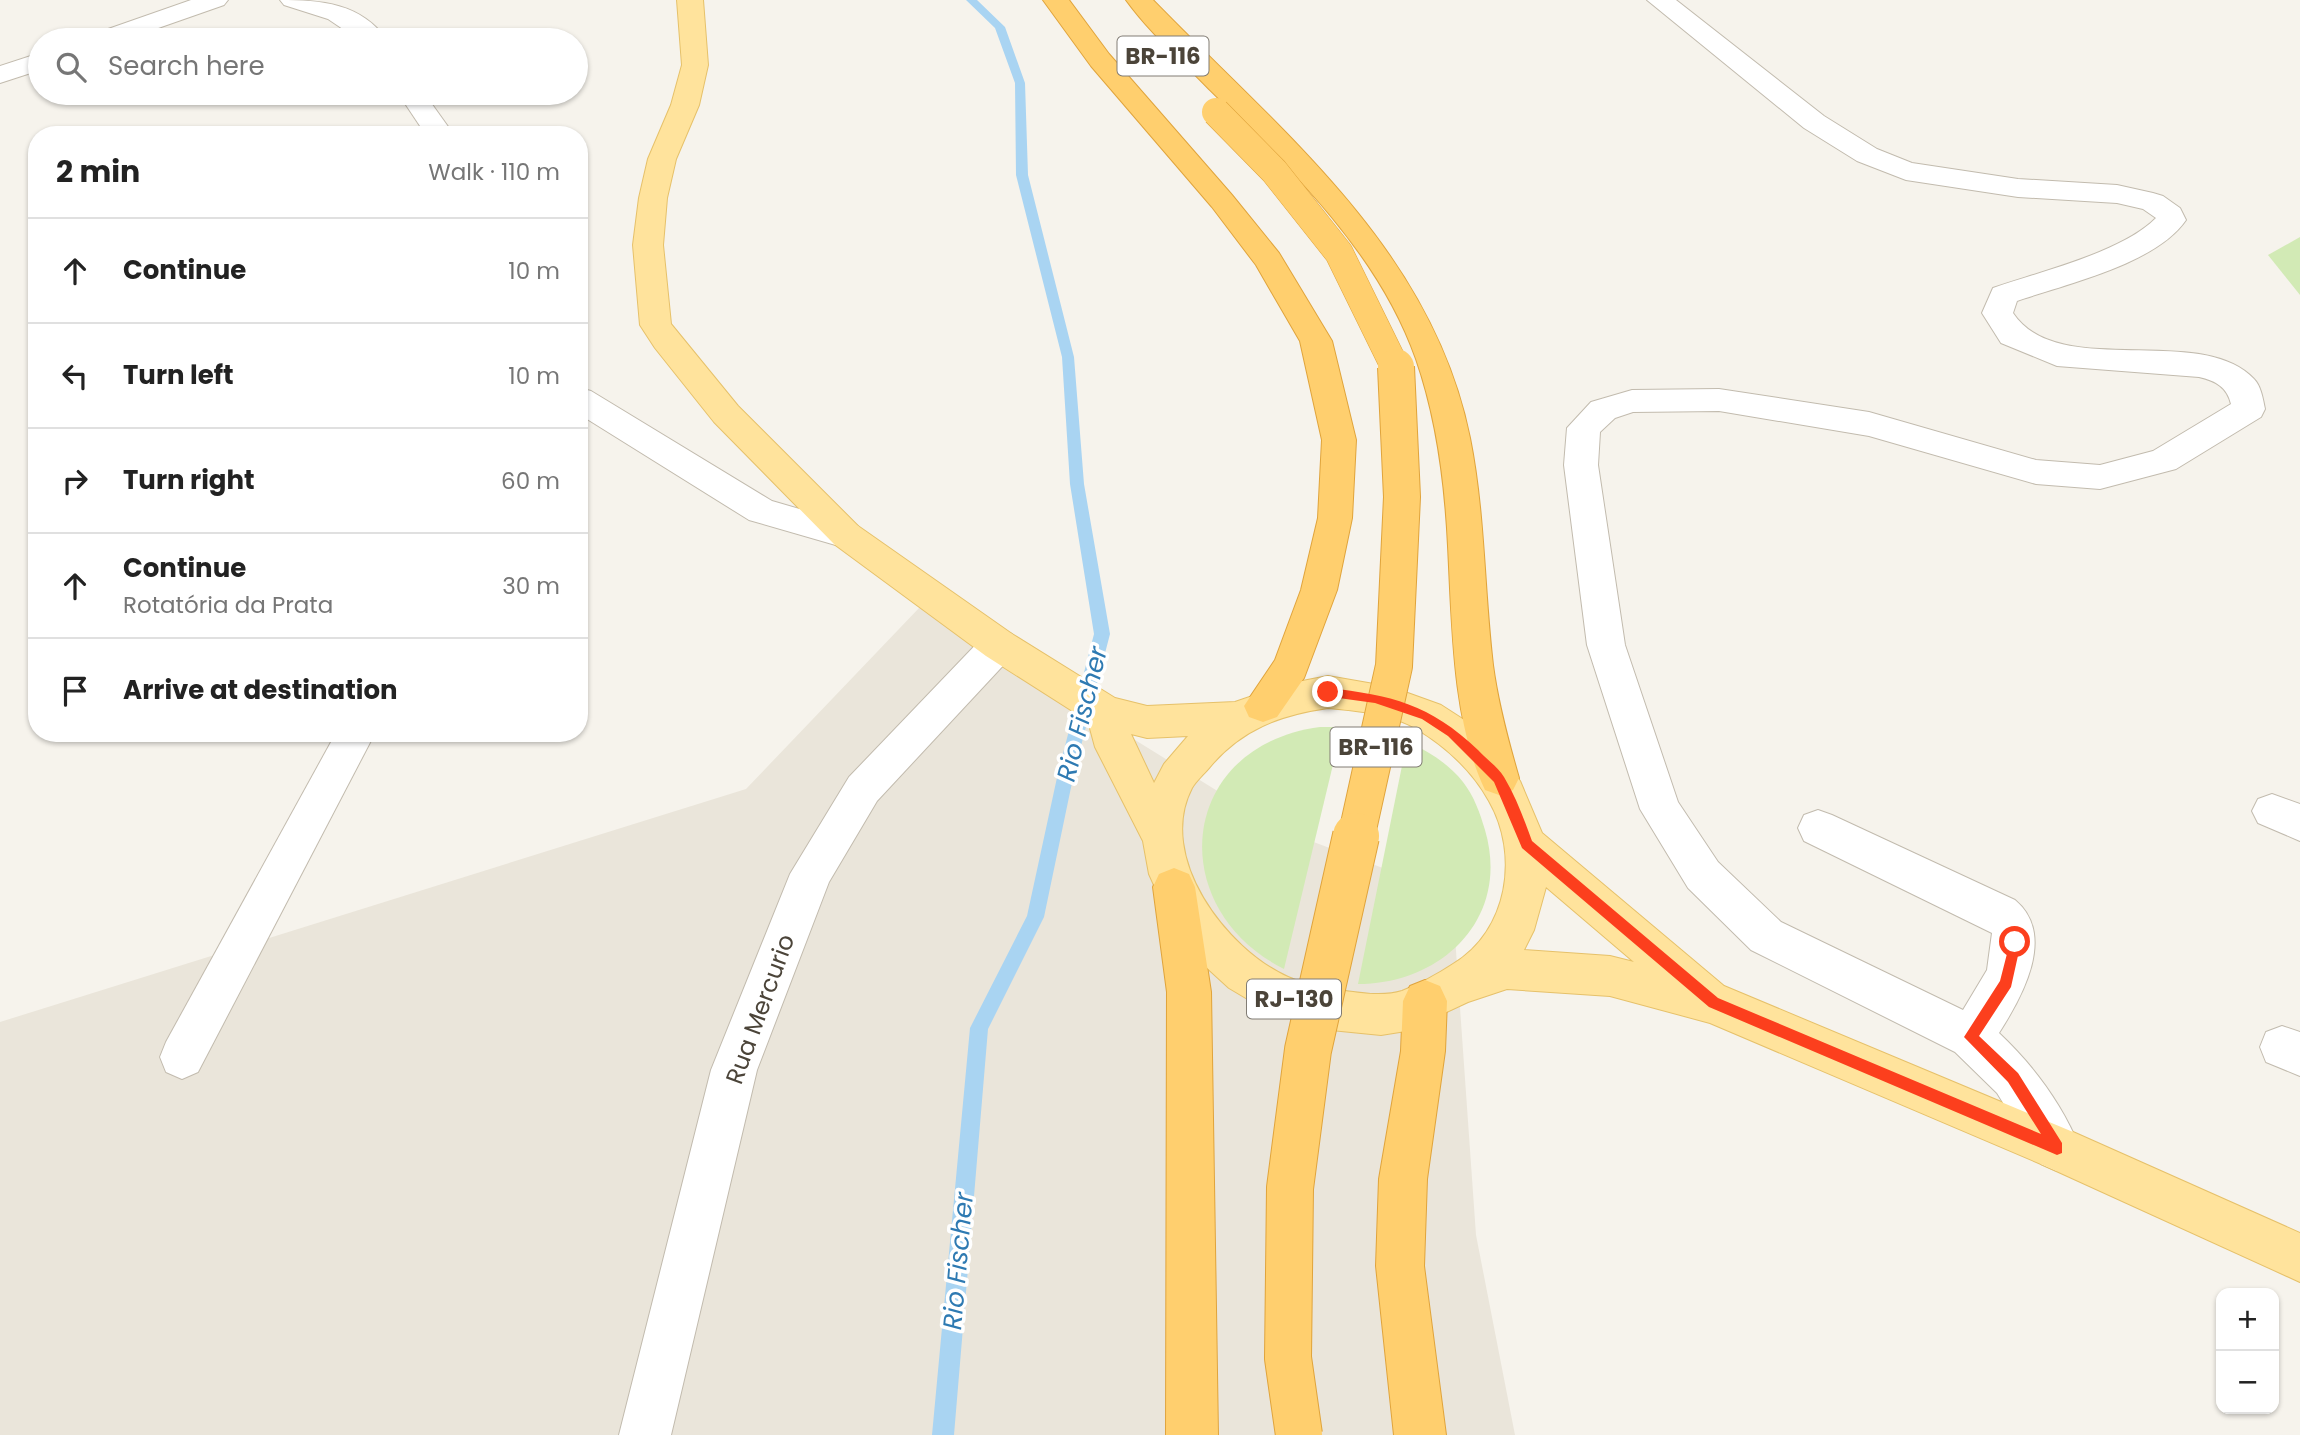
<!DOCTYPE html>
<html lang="en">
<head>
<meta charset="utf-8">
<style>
  :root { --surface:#fff; --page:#f2f2f2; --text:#222; --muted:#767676; --line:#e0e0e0 }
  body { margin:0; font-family:Poppins,sans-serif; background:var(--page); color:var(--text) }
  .controls { position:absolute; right:21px; bottom:21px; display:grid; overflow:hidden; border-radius:14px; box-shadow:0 2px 5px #0004 }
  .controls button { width:63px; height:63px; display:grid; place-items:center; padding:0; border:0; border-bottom:2px solid var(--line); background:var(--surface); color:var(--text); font:35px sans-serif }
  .stop { position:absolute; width:21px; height:21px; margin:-16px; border:5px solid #fc3f1d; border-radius:50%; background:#fff }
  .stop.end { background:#fc3f1d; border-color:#fff; box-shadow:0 2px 7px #0008 }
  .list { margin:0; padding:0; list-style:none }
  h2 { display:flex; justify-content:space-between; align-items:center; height:91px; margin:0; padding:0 28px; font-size:30px }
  h2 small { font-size:23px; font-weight:400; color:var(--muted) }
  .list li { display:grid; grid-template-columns:46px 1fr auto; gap:21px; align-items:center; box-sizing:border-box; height:105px; padding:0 28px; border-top:2px solid var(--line) }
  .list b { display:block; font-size:26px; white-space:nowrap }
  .list p { margin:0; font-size:23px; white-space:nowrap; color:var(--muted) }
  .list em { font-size:23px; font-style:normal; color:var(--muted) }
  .icon { flex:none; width:38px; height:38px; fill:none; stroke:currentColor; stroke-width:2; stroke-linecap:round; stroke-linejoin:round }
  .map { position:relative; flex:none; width:2300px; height:1435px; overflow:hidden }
  .search { position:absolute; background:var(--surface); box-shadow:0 2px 5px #0004; left:28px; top:28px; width:560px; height:77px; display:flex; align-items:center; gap:18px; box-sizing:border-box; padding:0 24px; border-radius:38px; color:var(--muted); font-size:26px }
  .panel { position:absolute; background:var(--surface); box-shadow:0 2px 5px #0004; left:28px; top:126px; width:560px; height:616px; border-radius:28px }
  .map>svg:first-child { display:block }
</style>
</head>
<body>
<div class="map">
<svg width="2300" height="1435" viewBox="0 0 2300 1435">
  <rect width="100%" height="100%" fill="#f6f3ec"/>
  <!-- residential -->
  <polygon fill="#eae5da" points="920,607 1279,829 1452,894 1476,1235 1515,1435 0,1435 0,1022 746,789"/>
  <!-- green -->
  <g fill="#d2eab5">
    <polygon points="2300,237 2300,295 2268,255"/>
    <path d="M1320 727H1342L1284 969C1163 908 1177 746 1320 727Z"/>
    <path d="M1407 741C1429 752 1448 763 1463 782 1474 796 1480 813 1485 830 1511 918 1442 984 1358 984Z"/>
  </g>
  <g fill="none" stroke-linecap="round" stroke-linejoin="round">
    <!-- stream -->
    <polygon fill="#a9d4f2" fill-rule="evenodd" points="966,0 977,0 1005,27 1025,83 1028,175 1074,357 1084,484 1110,634 1074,773 1044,917 988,1029 954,1435 932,1435 970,1028 1027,916 1058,773 1094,634 1070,484 1062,357 1016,175 1015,83 995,28"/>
    <defs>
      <g id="minor">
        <polygon points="191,0 228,0 224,5 124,40 87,40 91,35"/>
        <path d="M280 0C321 0 361 3 387 40H359L328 19 284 5Z"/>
        <path d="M1647 0H1676L1824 116 1877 149 1912 163 2018 179 2117 185 2153 193 2163 196 2180 208 2186 220C2156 264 2066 284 2017 301L2013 313C2058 381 2201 322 2254 379 2261 386 2263 399 2265 409L2261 417 2176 469 2100 489 2036 484 1869 436 1719 411 1633 412 1615 418 1600 432 1598 465 1625 645 1678 802 1718 862 1781 922 1963 1010 1987 970 1992 933 1804 841 1798 828 1804 815 1818 810 1832 815 2015 900C2057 935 2022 997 1999 1033 2033 1065 2062 1104 2080 1148L2073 1164 2057 1171 2041 1164 1997 1093 1955 1052 1751 950 1688 888 1640 809 1587 645 1564 465 1567 428 1591 402 1632 390 1719 389 1869 412 2036 460 2100 465 2153 451 2231 404C2227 387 2216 381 2199 377L2057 366 2001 343 1982 313 1993 288C2039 272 2123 252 2156 218L2143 209 2117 203 2018 197 1906 180 1857 161 1804 128Z"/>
        <polygon points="40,53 40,70 0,83 0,66"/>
        <polygon points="398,93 424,93 454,135 426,135"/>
        <polygon points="579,388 591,391 772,501 858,526 864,535 858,544 846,548 749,520 579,414"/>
        <polygon points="999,630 1012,634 1018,645 1012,656 877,801 829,882 757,1070 671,1435 619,1435 711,1070 790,874 849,777 986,634"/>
        <polygon points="336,733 375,733 198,1072 182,1079 166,1072 160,1057 166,1042"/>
        <polygon points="2272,794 2300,804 2300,841 2258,823 2252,811 2258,799"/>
        <polygon points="2282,1026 2300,1032 2300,1076 2266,1062 2260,1047 2266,1032"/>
      </g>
      <path id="major" d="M677 0H703L708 65 699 105 676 159 667 198 663 245 671 324 738 406 858 526 1012 634 1115 698 1147 706 1235 702 1287 684 1328 676 1391 687 1441 705 1472 725 1499 751 1520 781 1542 833 1724 986 2073 1132 2300 1233V1282L2041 1164 1710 1023 1610 996 1507 989 1468 1002 1406 1031 1381 1035 1331 1030 1266 1010 1229 988 1206 967 1185 943 1168 916 1149 874 1143 841 1095 747 1088 721 986 656 834 544 714 422 655 348 640 325 633 245 639 198 648 159 671 105 682 65ZM1328 708C1357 711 1389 713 1415 728 1445 746 1472 770 1489 801 1520 855 1508 931 1453 964 1438 974 1419 984 1402 991 1383 997 1358 993 1339 990 1322 987 1303 984 1288 977 1226 949 1156 857 1192 788 1196 781 1204 774 1209 768 1241 729 1280 715 1328 708ZM1131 734 1147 738 1188 736 1164 764 1154 783ZM1546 887 1634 962 1610 956 1524 950 1534 930Z"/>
      <g id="highway">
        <polygon points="1043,0 1069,0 1109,54 1232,195 1279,253 1332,341 1356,440 1352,518 1337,590 1304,678 1277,717 1263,722 1249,717 1244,706 1275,660 1301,590 1318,518 1322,440 1300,341 1256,265 1212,207 1091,66"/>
        <path d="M1126 0H1153C1281 132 1432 249 1470 438 1485 513 1484 589 1493 665 1498 703 1508 740 1519 778L1513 790 1499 795 1485 790C1452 721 1452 621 1448 546 1445 483 1437 419 1416 359 1378 251 1289 167 1209 89 1182 61 1149 32 1126 0Z"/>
        <polygon points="1174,868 1189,874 1195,887 1211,992 1218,1435 1166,1435 1167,992 1153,887 1159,874"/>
        <polygon points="1425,980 1440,986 1447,1001 1445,1051 1427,1179 1424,1266 1446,1435 1394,1435 1376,1266 1379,1179 1401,1051 1403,1001 1410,986"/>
      </g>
    </defs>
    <!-- minor casing -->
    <use href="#minor" stroke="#c2bbae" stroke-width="2"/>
    <!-- major casing -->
    <use href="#major" stroke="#e6c16a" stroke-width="2"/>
    <!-- highway casing -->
    <use href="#highway" stroke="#e0a43c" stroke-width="2"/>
    <!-- minor -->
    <use href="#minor" fill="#fff" fill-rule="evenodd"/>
    <!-- major -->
    <use href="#major" fill="#ffe39c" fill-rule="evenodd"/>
    <!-- highway -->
    <use href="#highway" fill="#ffcf6e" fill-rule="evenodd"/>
    <defs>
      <polyline id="highway-bridge-far2" points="1216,112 1274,171 1339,253 1396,369"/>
      <polyline id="highway-bridge-far1" points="1356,838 1394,666 1402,497 1396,367"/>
      <polyline id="highway-bridge" points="1299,1435 1288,1358 1290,1188 1308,1050 1356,836"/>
    </defs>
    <!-- highway-bridge-far2 casing -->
    <use href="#highway-bridge-far2" stroke="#e0a43c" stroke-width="29" stroke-linecap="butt"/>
    <!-- highway-bridge-far1 casing -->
    <use href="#highway-bridge-far1" stroke="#e0a43c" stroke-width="38" stroke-linecap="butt"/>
    <!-- highway-bridge casing -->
    <use href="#highway-bridge" stroke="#e0a43c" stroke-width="48" stroke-linecap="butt"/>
    <!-- highway-bridge-far2 -->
    <use href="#highway-bridge-far2" stroke="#ffcf6e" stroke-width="28"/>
    <!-- highway-bridge-far1 -->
    <use href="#highway-bridge-far1" stroke="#ffcf6e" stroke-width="36"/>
    <!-- highway-bridge -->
    <use href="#highway-bridge" stroke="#ffcf6e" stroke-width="46"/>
  </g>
  <!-- route -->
  <path fill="#fc3f1d" d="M1328 688C1391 695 1430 704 1478 750 1486 759 1498 767 1504 777 1516 797 1524 819 1532 841L1718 998 2041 1134 2008 1082 1964 1037 2000 981 2011 938H2020L2021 942 2011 987 1979 1036 2018 1073 2062 1143V1153L2057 1155 1709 1007 1522 848 1494 782 1448 736 1422 719 1375 703 1324 696 1322 692Z"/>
  <g text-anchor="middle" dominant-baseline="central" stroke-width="7" stroke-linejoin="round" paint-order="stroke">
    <!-- shield labels -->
    <g fill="#fff" stroke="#817c74" stroke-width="2">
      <rect x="1117.5" y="36.5" width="91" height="39" rx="5"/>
      <rect x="1330.5" y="727.5" width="91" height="39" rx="5"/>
      <rect x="1247" y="979.5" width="94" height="39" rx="5"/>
    </g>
    <g font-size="23" font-weight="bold" fill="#4b4439">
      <text x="1163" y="56">BR-116</text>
      <text x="1376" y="747">BR-116</text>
      <text x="1294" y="999">RJ-130</text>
    </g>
    <!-- street labels -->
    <g font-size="24" fill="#4b4439" stroke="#fff">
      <text transform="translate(760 1009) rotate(-70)">Rua Mercurio</text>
    </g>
    <!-- water labels -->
    <g font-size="26" font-style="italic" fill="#2e7ab2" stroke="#fff">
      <text transform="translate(1082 714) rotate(-76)">Rio Fischer</text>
      <text transform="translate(958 1261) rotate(-85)">Rio Fischer</text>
    </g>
  </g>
</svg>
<div class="controls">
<button>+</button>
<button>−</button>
</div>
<div class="stop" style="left:2015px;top:942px"></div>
<div class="stop end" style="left:1328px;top:692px"></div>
<div class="search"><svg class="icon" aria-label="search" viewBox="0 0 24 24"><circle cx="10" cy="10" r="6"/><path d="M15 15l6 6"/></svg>Search here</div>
<section class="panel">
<h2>2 min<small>Walk · 110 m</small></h2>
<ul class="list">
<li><svg class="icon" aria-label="ahead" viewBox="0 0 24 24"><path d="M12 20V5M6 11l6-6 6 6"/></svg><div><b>Continue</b></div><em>10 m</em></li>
<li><svg class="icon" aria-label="left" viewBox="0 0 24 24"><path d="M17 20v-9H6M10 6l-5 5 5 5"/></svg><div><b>Turn left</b></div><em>10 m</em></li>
<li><svg class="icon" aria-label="right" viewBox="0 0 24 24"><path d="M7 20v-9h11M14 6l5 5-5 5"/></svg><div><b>Turn right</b></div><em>60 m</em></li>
<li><svg class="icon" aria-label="ahead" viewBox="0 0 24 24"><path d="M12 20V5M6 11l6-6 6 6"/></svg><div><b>Continue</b><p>Rotatória da Prata</p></div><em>30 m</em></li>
<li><svg class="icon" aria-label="arrive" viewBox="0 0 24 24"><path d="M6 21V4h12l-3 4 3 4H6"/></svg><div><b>Arrive at destination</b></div></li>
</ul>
</section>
</div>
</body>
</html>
